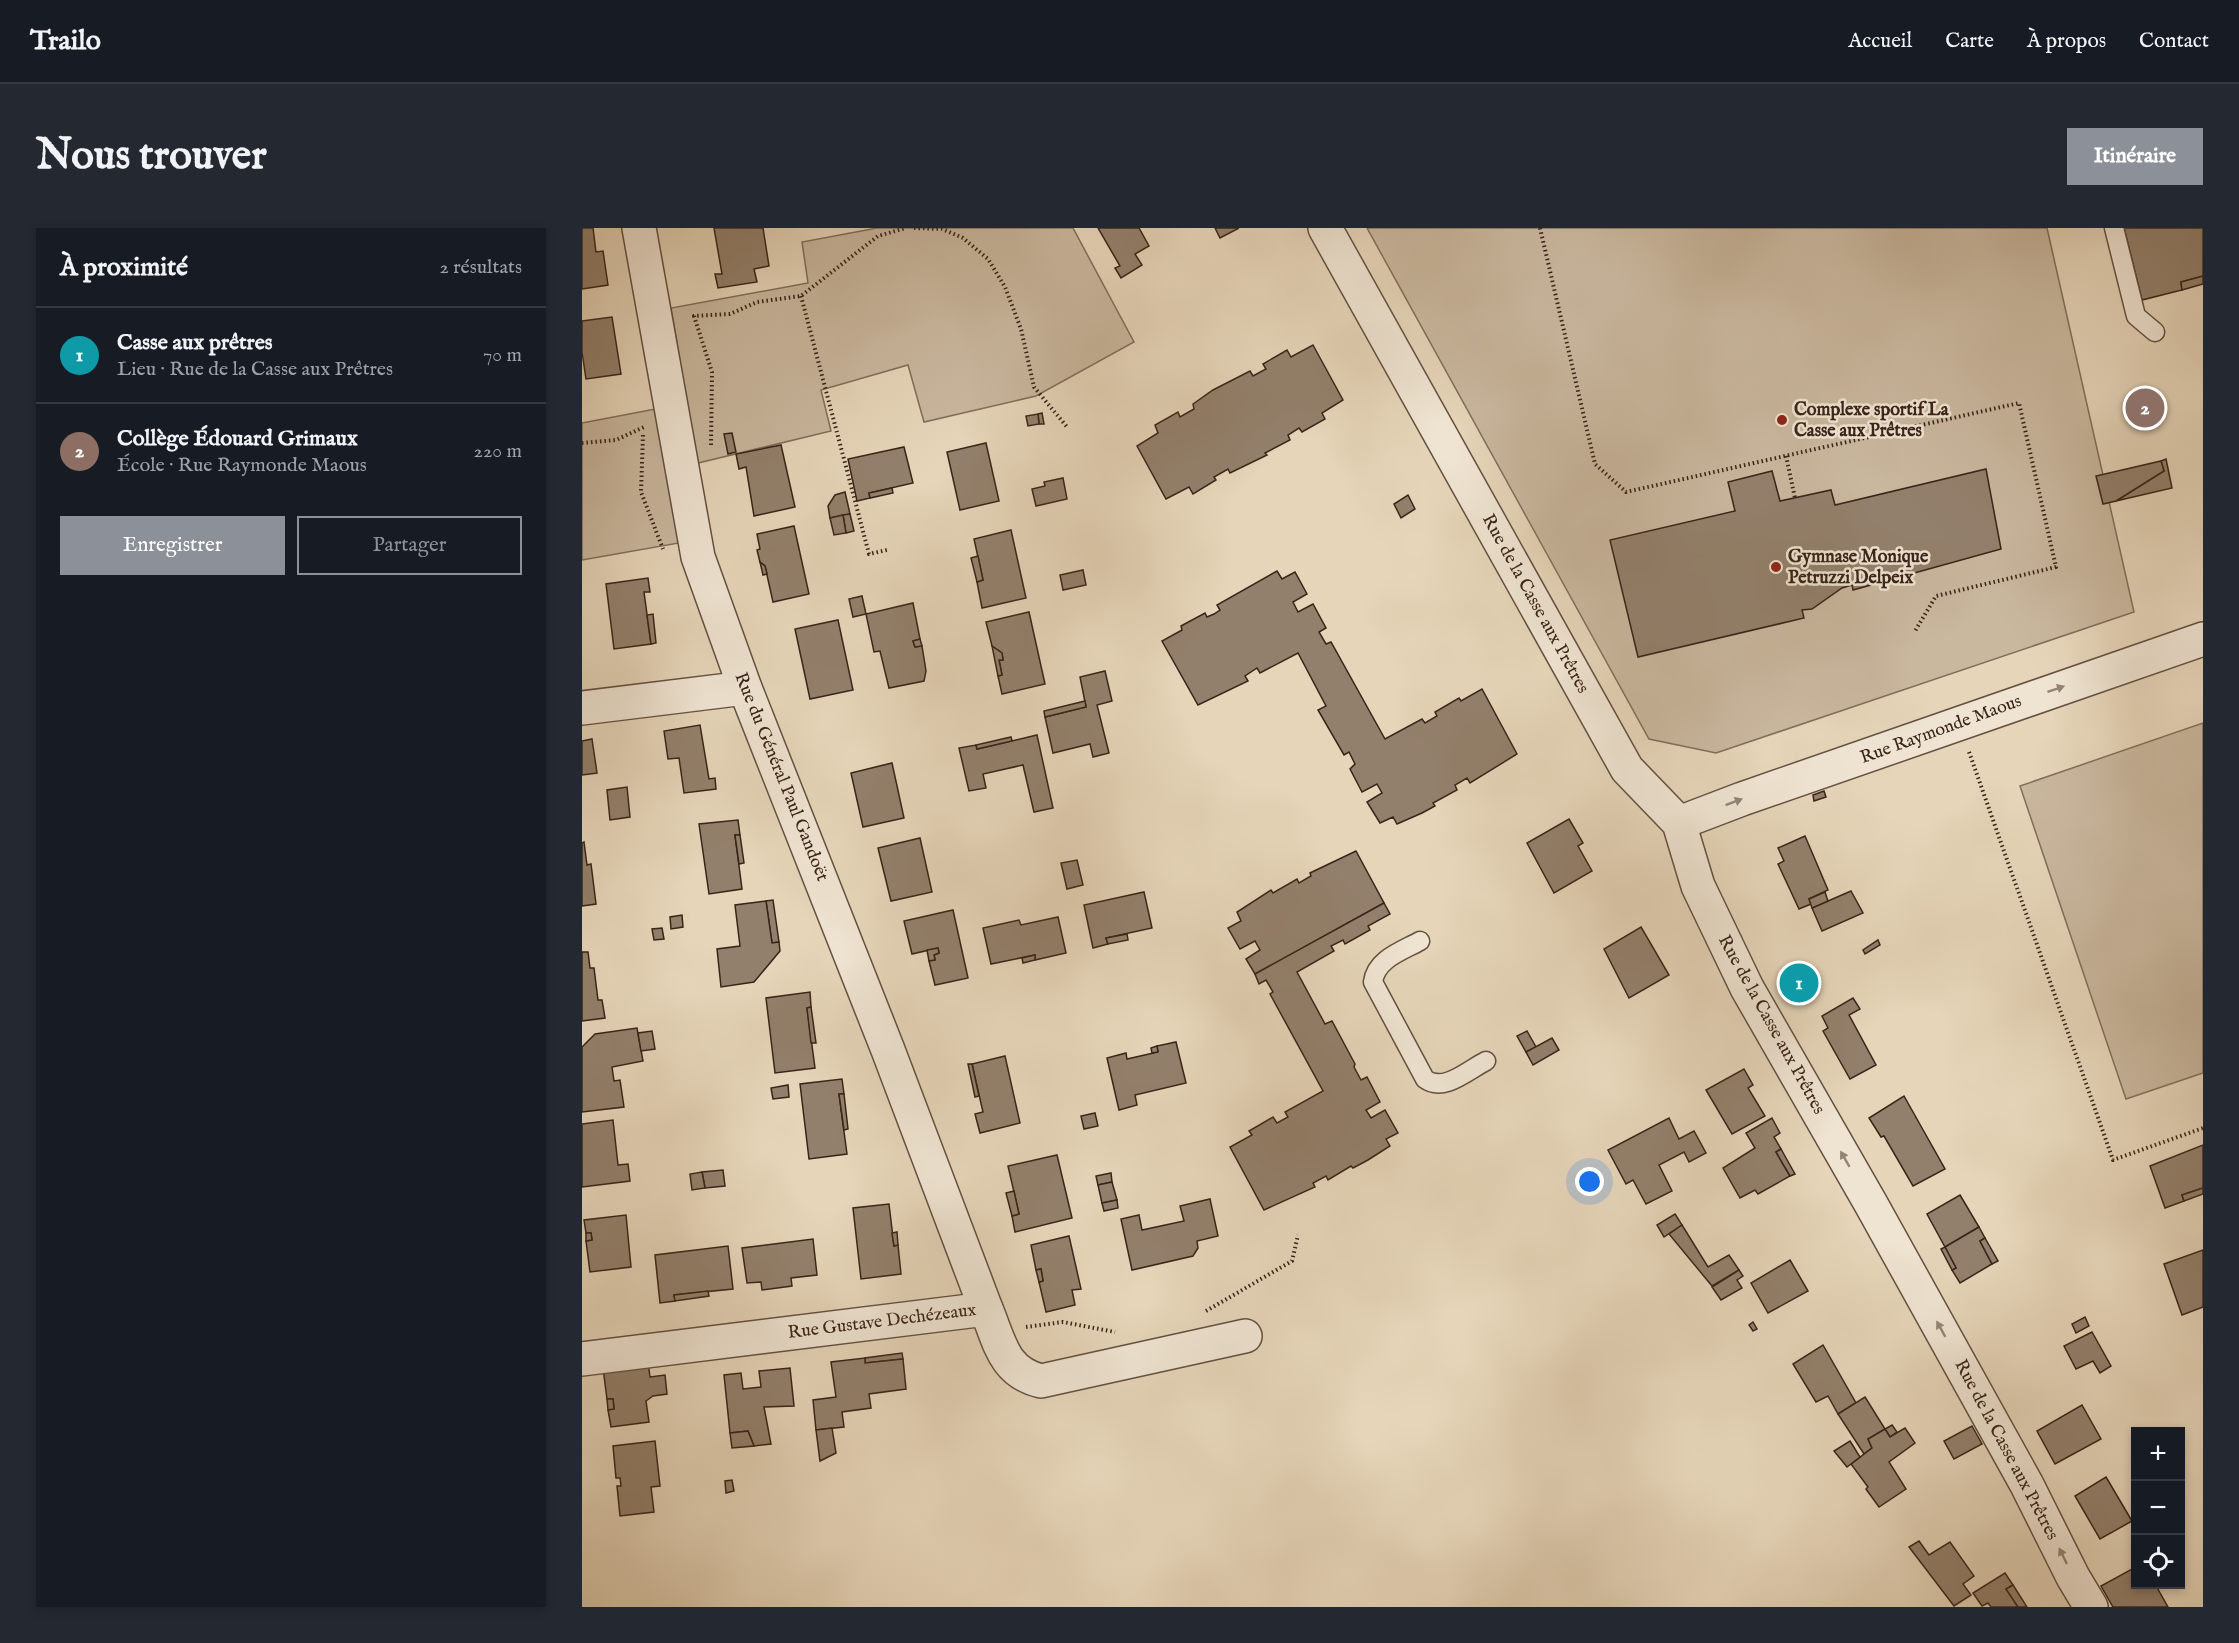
<!DOCTYPE html>
<html lang="fr">
<head>
<meta charset="utf-8">
<style>
  :root { --surface:#171b24; --page:#242831; --text:#f1f3f6; --muted:#9ea1a6; --line:#363941; --accent:#8c9099 }
  body { margin:0; font-family:"IM FELL English",serif; background:var(--page); color:var(--text) }
  .controls { position:absolute; right:18px; bottom:18px; display:grid; overflow:hidden; border-radius:0px; box-shadow:0 3px 9px #0003 }
  .controls button { width:54px; height:54px; display:grid; place-items:center; padding:0; border:0; border-bottom:2px solid var(--line); background:var(--surface); color:var(--text); font:30px sans-serif }
  .you { position:absolute; left:1008px; top:954px; width:21px; height:21px; margin:-15px; border:4px solid #fff; border-radius:50%; background:#1a73e8; box-shadow:0 0 0 9px #1a73e833 }
  .badge { display:grid; place-items:center; width:39px; height:39px; border-radius:50%; background:var(--accent); color:#fff; font-size:20px; font-weight:700 }
  .pin { position:absolute; translate:-50% -50%; border:3px solid #fff; box-shadow:0 2px 6px #0006 }
  .list { margin:0; padding:0; list-style:none }
  h2 { display:flex; justify-content:space-between; align-items:center; height:78px; margin:0; padding:0 24px; font-size:26px }
  h2 small { font-size:20px; font-weight:400; color:var(--muted) }
  .list li { display:grid; grid-template-columns:39px 1fr auto; gap:18px; align-items:center; box-sizing:border-box; height:96px; padding:0 24px; border-top:2px solid var(--line) }
  .list b { display:block; font-size:22px; white-space:nowrap }
  .list p { margin:0; font-size:20px; white-space:nowrap; color:var(--muted) }
  .list em { font-size:20px; font-style:normal; color:var(--muted) }
  .actions { display:flex; gap:12px; padding:18px 24px }
  .actions a { flex:1; padding:14px 0; border:2px solid var(--accent); border-radius:0px; text-align:center; font-size:21px; color:var(--accent) }
  .actions .main { background:var(--accent); color:#fff }
  .icon { flex:none; width:33px; height:33px; fill:none; stroke:currentColor; stroke-width:2; stroke-linecap:round; stroke-linejoin:round }
  .map { position:relative; flex:none; width:1621px; height:1379px; overflow:hidden; border-radius:0px }
  header { display:flex; align-items:center; gap:36px; box-sizing:border-box; height:84px; padding:0 30px; background:var(--surface); border-bottom:2px solid var(--line) }
  header strong { font-size:28px }
  nav { display:flex; gap:33px; margin-inline-start:auto; font-size:21px }
  .intro { display:flex; align-items:center; justify-content:space-between; box-sizing:border-box; height:144px; padding:0 36px }
  h1 { margin:0; font-size:42px }
  .button { padding:15px 27px; border-radius:0px; background:var(--accent); color:#fff; font-size:21px; font-weight:700 }
  main { display:flex; gap:36px; padding:0 36px }
  aside { flex:1; background:var(--surface); border-radius:0px; box-shadow:0 3px 9px #0003 }
  .map>svg:first-child { display:block }
</style>
</head>
<body>
<header>
<strong>Trailo</strong>
<nav><a>Accueil</a><a>Carte</a><a>À propos</a><a>Contact</a></nav>
</header>
<div class="intro"><h1>Nous trouver</h1><a class="button">Itinéraire</a></div>
<main>
<aside>
<h2>À proximité<small>2 résultats</small></h2>
<ul class="list">
<li><span class="badge" style="background:#0f9aa8">1</span><div><b>Casse aux prêtres</b><p>Lieu · Rue de la Casse aux Prêtres</p></div><em>70 m</em></li>
<li><span class="badge" style="background:#8d6e63">2</span><div><b>Collège Édouard Grimaux</b><p>École · Rue Raymonde Maous</p></div><em>220 m</em></li>
</ul>
<div class="actions"><a class="main">Enregistrer</a><a>Partager</a></div>
</aside>
<div class="map">
<svg width="1621" height="1379" viewBox="0 0 1621 1379">
  <rect width="100%" height="100%" fill="#e6d5b9"/>
  <filter id="stains"><feTurbulence type="fractalNoise" baseFrequency=".00333" numOctaves="4"/><feColorMatrix values="0 0 0 0 .2 0 0 0 0 .09 0 0 0 0 .02 0 0 0 .5 -.17"/></filter>
  <radialGradient id="worn" r=".72"><stop offset=".6" stop-color="#630" stop-opacity="0"/><stop offset="1" stop-color="#630" stop-opacity=".3"/></radialGradient>
  <!-- green -->
  <g fill="#c9b79e" stroke="#816e5c" stroke-width="1.5">
    <polygon points="295,0 491,0 552,114 454,168 342,194 326,137 239,162 249,203 87,242 97,315 0,332 0,195 105,175 89,80 226,55 220,14"/>
    <polygon points="785,0 1465,0 1552,384 1134,525 1067,511"/>
    <polygon points="1621,495 1621,845 1544,871 1438,558"/>
  </g>
  <!-- building -->
  <g fill="#93806c" stroke="#392419" stroke-width="1.5">
    <polygon points="0,0 11,0 14,24 21,23 26,57 0,61"/>
    <polygon points="132,0 181,0 187,38 172,41 175,54 136,60 133,46 140,46"/>
    <polygon points="516,0 557,0 567,18 553,26 560,37 539,50 533,40 538,38"/>
    <polygon points="633,0 657,0 638,10"/>
    <polygon points="1542,0 1621,0 1621,48 1599,54 1600,62 1560,72"/>
    <polygon points="1621,48 1621,56 1600,62 1599,54"/>
    <polygon points="30,89 39,146 4,151 0,124 0,93"/>
    <polygon points="731,117 761,172 740,185 743,191 720,204 717,200 706,207 708,212 683,225 685,227 648,245 646,241 632,249 634,252 611,266 607,259 584,271 555,218 576,205 573,197 596,184 598,189 612,181 611,176 631,162 668,143 671,148 684,141 681,136 705,122 709,129"/>
    <polygon points="460,185 462,196 457,196 456,186"/>
    <polygon points="456,186 457,196 446,198 444,188"/>
    <polygon points="150,205 154,224 146,226 142,206"/>
    <polygon points="404,215 417,273 378,282 365,224"/>
    <polygon points="199,217 213,279 172,288 164,239 157,241 154,226"/>
    <polygon points="322,219 331,255 287,265 288,270 275,273 266,231"/>
    <polygon points="1584,231 1590,260 1534,273 1582,243 1579,233"/>
    <polygon points="1579,233 1582,243 1534,273 1521,276 1514,248"/>
    <polygon points="1404,241 1419,321 1271,362 1270,357 1260,360 1230,381 1220,382 1222,390 1056,429 1028,312 1153,283 1146,254 1190,243 1198,273 1249,262 1253,277"/>
    <polygon points="481,250 485,271 454,278 450,261 463,258 462,254"/>
    <polygon points="310,260 311,265 288,270 287,265"/>
    <polygon points="263,264 268,286 248,290 246,278 253,267"/>
    <polygon points="826,267 833,281 819,290 812,276"/>
    <polygon points="268,286 272,303 264,305 261,287"/>
    <polygon points="261,287 264,305 252,307 248,290"/>
    <polygon points="212,298 227,366 191,374 183,338 178,334 175,322 178,321 175,306"/>
    <polygon points="429,302 444,370 400,380 395,354 401,352 392,311"/>
    <polygon points="396,328 401,352 395,354 389,330"/>
    <polygon points="178,334 183,338 185,346 181,347"/>
    <polygon points="501,342 504,357 481,362 478,347"/>
    <polygon points="695,343 700,351 713,344 725,366 711,374 716,384 731,376 744,400 737,404 744,416 749,414 803,511 840,491 843,495 855,488 853,484 877,470 879,473 900,461 935,526 888,555 885,550 873,557 875,562 851,575 853,578 840,585 815,596 811,589 798,595 785,574 800,565 795,556 780,564 768,541 773,536 767,524 762,527 736,482 744,478 716,425 678,445 675,440 663,448 666,453 616,477 580,413 600,402 599,398 623,385 625,389 632,386 638,382 635,377"/>
    <polygon points="66,350 68,364 62,364 69,416 32,421 24,356"/>
    <polygon points="280,368 284,386 271,389 267,371"/>
    <polygon points="331,375 338,411 331,413 333,419 340,418 344,443 342,453 307,460 298,423 292,424 284,386"/>
    <polygon points="447,384 463,456 420,466 416,448 420,447 417,432 421,432 420,425 410,418 404,394"/>
    <polygon points="71,386 74,415 69,416 65,387"/>
    <polygon points="256,392 271,462 228,471 213,401"/>
    <polygon points="338,411 340,418 333,419 331,413"/>
    <polygon points="410,418 420,425 421,432 417,432 420,447 416,448"/>
    <polygon points="523,443 530,473 515,477 527,525 511,529 508,516 471,525 463,489 504,479 498,449"/>
    <polygon points="503,473 504,479 463,489 462,483"/>
    <polygon points="118,497 127,551 133,550 134,561 102,565 97,530 86,531 82,503"/>
    <polygon points="455,507 471,580 452,584 441,537 401,546 404,560 387,563 377,520 394,517 395,521"/>
    <polygon points="429,509 430,513 395,521 394,517"/>
    <polygon points="10,511 15,545 0,547 0,513"/>
    <polygon points="310,535 322,590 281,599 269,545"/>
    <polygon points="45,559 48,589 28,592 25,562"/>
    <polygon points="1242,563 1244,569 1232,573 1231,567"/>
    <polygon points="987,591 1001,615 996,618 1010,643 972,665 945,615"/>
    <polygon points="156,592 158,607 153,607 160,661 127,666 117,596"/>
    <polygon points="153,607 158,607 162,635 157,636"/>
    <polygon points="1223,608 1246,662 1227,671 1229,676 1217,681 1196,636 1202,633 1196,620"/>
    <polygon points="338,610 350,664 309,673 296,620"/>
    <polygon points="2,614 5,637 9,636 14,676 0,678 0,615"/>
    <polygon points="774,623 802,675 673,746 664,731 678,722 673,713 658,721 646,700 659,693 655,684 689,662 691,665 715,651 717,655 729,648 728,645"/>
    <polygon points="495,632 501,657 485,661 479,635"/>
    <polygon points="1269,663 1281,685 1240,703 1230,680"/>
    <polygon points="562,664 570,700 524,710 526,716 511,720 502,677"/>
    <polygon points="1243,664 1246,673 1230,680 1227,671"/>
    <polygon points="191,672 197,714 190,715 184,673"/>
    <polygon points="184,673 190,715 197,714 198,723 172,754 139,759 135,721 158,718 153,677"/>
    <polygon points="802,675 808,686 786,698 788,702 763,716 761,712 749,718 752,723 715,744 743,796 750,793 773,836 772,839 779,852 785,849 798,874 784,882 789,890 803,882 816,905 804,911 808,918 786,932 771,940 769,938 746,952 744,948 731,955 733,959 682,982 648,919 670,907 667,903 691,889 695,895 706,889 703,884 741,863 688,766 691,764 684,752 677,756 673,746"/>
    <polygon points="371,682 386,750 353,757 347,733 353,732 352,727 357,725 356,720 330,726 322,693"/>
    <polygon points="100,687 101,699 89,701 88,689"/>
    <polygon points="476,689 484,725 453,732 453,727 409,736 401,700 437,692 439,697"/>
    <polygon points="1059,699 1087,747 1047,770 1022,721"/>
    <polygon points="80,700 82,711 72,712 70,701"/>
    <polygon points="545,706 546,712 526,716 524,710"/>
    <polygon points="1296,712 1298,717 1283,726 1281,722"/>
    <polygon points="356,720 357,725 352,727 353,732 347,733 345,722"/>
    <polygon points="0,724 6,724 8,740 12,740 16,772 20,772 23,790 0,793"/>
    <polygon points="453,727 453,732 441,735 440,730"/>
    <polygon points="1220,743 1229,758 1213,768 1205,752"/>
    <polygon points="228,764 229,779 225,780 233,840 193,845 184,770"/>
    <polygon points="1271,770 1278,781 1267,787 1294,837 1268,851 1241,803 1246,800 1240,788"/>
    <polygon points="229,779 234,815 229,815 225,780"/>
    <polygon points="55,800 61,833 30,839 32,853 38,852 42,879 0,884 0,819 13,806"/>
    <polygon points="70,803 73,821 59,823 56,805"/>
    <polygon points="945,803 954,819 944,824 935,808"/>
    <polygon points="970,810 977,822 951,837 944,824"/>
    <polygon points="594,814 604,855 553,867 555,877 537,882 525,830 544,825 545,831 576,824 575,818"/>
    <polygon points="575,818 576,824 570,825 569,820"/>
    <polygon points="423,828 438,895 398,905 393,886 401,884 390,836"/>
    <polygon points="386,836 390,836 397,868 393,869"/>
    <polygon points="1162,841 1171,857 1166,860 1183,888 1150,906 1124,862"/>
    <polygon points="260,851 262,866 257,866 265,926 227,931 218,856"/>
    <polygon points="206,857 207,869 191,871 189,860"/>
    <polygon points="257,866 262,866 266,901 262,902"/>
    <polygon points="1322,868 1363,941 1331,958 1302,908 1299,909 1287,890"/>
    <polygon points="513,885 516,898 502,901 499,888"/>
    <polygon points="1087,890 1097,911 1112,903 1124,925 1107,934 1102,924 1077,937 1090,963 1064,976 1051,952 1044,956 1026,922"/>
    <polygon points="1190,890 1198,905 1192,909 1199,921 1194,924 1208,948 1176,966 1173,962 1158,970 1141,940 1173,920 1164,905"/>
    <polygon points="31,892 36,937 46,936 48,953 0,959 0,896"/>
    <polygon points="1621,917 1621,960 1600,967 1602,973 1583,980 1568,938"/>
    <polygon points="1199,921 1213,946 1208,948 1194,924"/>
    <polygon points="475,927 490,990 433,1004 430,988 437,986 426,938"/>
    <polygon points="141,942 143,958 123,960 120,944"/>
    <polygon points="120,944 123,960 110,962 108,946"/>
    <polygon points="529,945 530,954 516,957 514,948"/>
    <polygon points="530,954 535,972 520,975 516,957"/>
    <polygon points="1621,960 1621,966 1602,973 1600,967"/>
    <polygon points="432,963 437,986 430,988 424,965"/>
    <polygon points="1378,967 1397,999 1363,1019 1345,986"/>
    <polygon points="628,971 636,1008 615,1013 616,1020 611,1028 550,1042 539,991 557,987 560,1002 602,993 598,978"/>
    <polygon points="535,972 536,980 522,983 520,975"/>
    <polygon points="307,976 312,1018 316,1017 319,1046 279,1051 271,980"/>
    <polygon points="1093,986 1100,997 1082,1009 1075,997"/>
    <polygon points="44,987 49,1039 8,1044 4,1013 10,1012 9,1005 4,1005 2,992"/>
    <polygon points="1100,997 1126,1039 1147,1027 1157,1042 1130,1058 1087,1006"/>
    <polygon points="1397,999 1403,1010 1398,1013 1410,1036 1378,1055 1370,1042 1374,1040 1363,1019"/>
    <polygon points="315,1004 316,1017 312,1018 310,1005"/>
    <polygon points="4,1005 9,1005 10,1012 4,1013"/>
    <polygon points="487,1008 499,1061 490,1062 493,1077 464,1084 457,1054 461,1053 459,1041 454,1042 449,1017"/>
    <polygon points="1403,1010 1416,1033 1410,1036 1398,1013"/>
    <polygon points="231,1011 235,1047 209,1050 210,1058 180,1062 179,1054 165,1055 160,1020"/>
    <polygon points="146,1018 151,1061 92,1067 93,1073 78,1075 73,1027"/>
    <polygon points="1363,1019 1374,1040 1370,1042 1359,1021"/>
    <polygon points="1621,1022 1621,1079 1600,1087 1582,1036"/>
    <polygon points="1208,1032 1226,1063 1186,1085 1169,1055"/>
    <polygon points="459,1041 461,1053 457,1054 454,1042"/>
    <polygon points="1157,1042 1161,1048 1155,1052 1160,1060 1139,1072 1130,1059"/>
    <polygon points="126,1063 127,1068 93,1073 92,1067"/>
    <polygon points="1503,1089 1507,1098 1494,1105 1490,1096"/>
    <polygon points="1171,1094 1175,1101 1171,1103 1167,1097"/>
    <polygon points="1510,1104 1529,1138 1518,1145 1511,1133 1494,1141 1482,1118"/>
    <polygon points="1241,1117 1274,1175 1256,1186 1246,1168 1234,1174 1211,1136"/>
    <polygon points="320,1125 321,1131 283,1135 283,1130"/>
    <polygon points="283,1130 283,1135 321,1131 324,1161 287,1166 289,1180 260,1184 262,1199 234,1202 231,1172 254,1169 249,1134"/>
    <polygon points="66,1134 68,1149 83,1147 85,1166 71,1168 64,1173 67,1194 29,1199 26,1182 32,1181 31,1171 25,1171 21,1140"/>
    <polygon points="208,1140 212,1178 182,1179 189,1216 172,1218 166,1203 148,1205 142,1147 159,1145 161,1161 179,1159 177,1143"/>
    <polygon points="1283,1169 1303,1201 1286,1211 1290,1220 1282,1226 1256,1186"/>
    <polygon points="25,1171 31,1171 32,1181 26,1182"/>
    <polygon points="1500,1177 1519,1211 1473,1236 1455,1203"/>
    <polygon points="1310,1197 1315,1204 1308,1209 1303,1201"/>
    <polygon points="1390,1198 1400,1216 1372,1231 1362,1213"/>
    <polygon points="250,1200 254,1225 238,1233 234,1202"/>
    <polygon points="1323,1200 1333,1215 1307,1234 1324,1261 1297,1279 1284,1261 1286,1259 1269,1236 1290,1220 1286,1211 1303,1201 1308,1209"/>
    <polygon points="166,1203 172,1218 150,1220 148,1205"/>
    <polygon points="73,1213 78,1258 69,1259 72,1284 38,1288 35,1258 39,1258 38,1250 34,1250 31,1218"/>
    <polygon points="1268,1213 1278,1229 1265,1239 1252,1223"/>
    <polygon points="1524,1249 1550,1293 1518,1311 1493,1268"/>
    <polygon points="150,1252 152,1263 144,1265 143,1253"/>
    <polygon points="1337,1313 1347,1327 1368,1314 1392,1348 1381,1356 1389,1367 1372,1378 1327,1319"/>
    <polygon points="1550,1341 1554,1356 1560,1359 1573,1356 1586,1379 1531,1379 1519,1358"/>
    <polygon points="1423,1345 1431,1357 1424,1361 1436,1379 1409,1379 1406,1375 1400,1378 1391,1365"/>
    <polygon points="1431,1357 1445,1379 1436,1379 1424,1361"/>
  </g>
  <g fill="none" stroke-linecap="round" stroke-linejoin="round">
    <defs>
      <g id="service">
        <polyline points="1532,0 1554,88 1573,104"/>
        <path d="M838 713C820 723 794 731 791 754L843 851C862 865 886 842 904 833"/>
      </g>
      <g id="minor">
        <polyline points="57,0 116,329 163,460 306,822 404,1081"/>
        <polyline points="743,0 1045,541 1097,595 1116,658 1165,760 1289,976 1445,1257 1491,1349 1509,1379"/>
        <polyline points="0,480 163,460"/>
        <polyline points="1097,595 1160,571 1621,411"/>
        <path d="M0 1131 404 1081C418 1114 421 1144 459 1153L663 1108"/>
      </g>
    </defs>
    <!-- service casing -->
    <use href="#service" stroke="#645041" stroke-width="21"/>
    <!-- minor casing -->
    <use href="#minor" stroke="#645041" stroke-width="36"/>
    <!-- path -->
    <g stroke="#392419" stroke-width="4" stroke-dasharray="1.5 3" stroke-linecap="butt">
      <polyline points="332,0 360,1 381,10 406,31 423,59 439,101 452,159 485,199"/>
      <polyline points="958,0 1013,236 1044,264 1437,175 1474,339 1354,368 1333,403"/>
      <polyline points="219,68 287,326 305,322"/>
      <polyline points="61,207 59,264 81,321"/>
      <polyline points="0,215 34,212 62,199"/>
      <polyline points="129,217 130,144 112,88 148,86 175,74 219,68 296,8 324,0"/>
      <polyline points="1204,228 1213,270"/>
      <polyline points="1387,524 1531,932 1621,900"/>
      <polyline points="624,1083 710,1033 716,1007"/>
      <polyline points="444,1099 481,1094 533,1104"/>
    </g>
    <!-- service -->
    <use href="#service" stroke="#efe4d2" stroke-width="18"/>
    <!-- minor -->
    <use href="#minor" stroke="#efe4d2" stroke-width="33"/>
  </g>
  <!-- one-way arrows -->
  <defs><path id="oneway-solid" d="M-6-.8H1V-3.2L6.5 0L1 3.2V.8H-6Z" transform="scale(1.5)"/></defs>
  <g fill="#948476">
    <use href="#oneway-solid" transform="translate(1474 461) rotate(-19)"/>
    <use href="#oneway-solid" transform="translate(1152 574) rotate(-21)"/>
    <use href="#oneway-solid" transform="translate(1263 931) rotate(-120)"/>
    <use href="#oneway-solid" transform="translate(1359 1101) rotate(-119)"/>
    <use href="#oneway-solid" transform="translate(1481 1328) rotate(-116)"/>
  </g>
  <!-- markers -->
  <g fill="#8f2418" stroke="#efe4d2" stroke-width="2">
    <circle cx="1200" cy="192" r="6"/>
    <circle cx="1194" cy="339" r="6"/>
  </g>
  <g text-anchor="middle" dominant-baseline="central" stroke-width="5" stroke-linejoin="round" paint-order="stroke">
    <!-- poi labels -->
    <g font-size="18" font-weight="bold" fill="#392419" stroke="#efe4d2" text-anchor="start">
      <text x="1212" y="182">Complexe sportif La<tspan x="1212" dy="21">Casse aux Prêtres</tspan></text>
      <text x="1206" y="329">Gymnase Monique<tspan x="1206" dy="21">Petruzzi Delpeix</tspan></text>
    </g>
    <!-- street labels -->
    <g font-size="18" fill="#392419" stroke="#efe4d2">
      <text transform="translate(953 376) rotate(61)">Rue de la Casse aux Prêtres</text>
      <text transform="translate(1359 502) rotate(-20)">Rue Raymonde Maous</text>
      <text transform="translate(199 549) rotate(68)">Rue du Général Paul Gandoët</text>
      <text transform="translate(1189 797) rotate(61)">Rue de la Casse aux Prêtres</text>
      <text transform="translate(300 1094) rotate(-7)">Rue Gustave Dechézeaux</text>
      <text transform="translate(1424 1222) rotate(62)">Rue de la Casse aux Prêtres</text>
    </g>
  </g>
  <rect width="100%" height="100%" filter="url(#stains)"/>
  <rect width="100%" height="100%" fill="url(#worn)"/>
</svg>
<div class="controls">
<button>+</button>
<button>−</button>
<button><svg class="icon" aria-label="locate" viewBox="0 0 24 24"><circle cx="12" cy="12" r="6"/><path d="M12 2v4M12 18v4M2 12h4M18 12h4"/></svg></button>
</div>
<div class="you"></div>
<div class="pin badge" style="left:1217px;top:755px;background:#0f9aa8">1</div>
<div class="pin badge" style="left:1563px;top:180px;background:#8d6e63">2</div>
</div>
</main>
</body>
</html>
